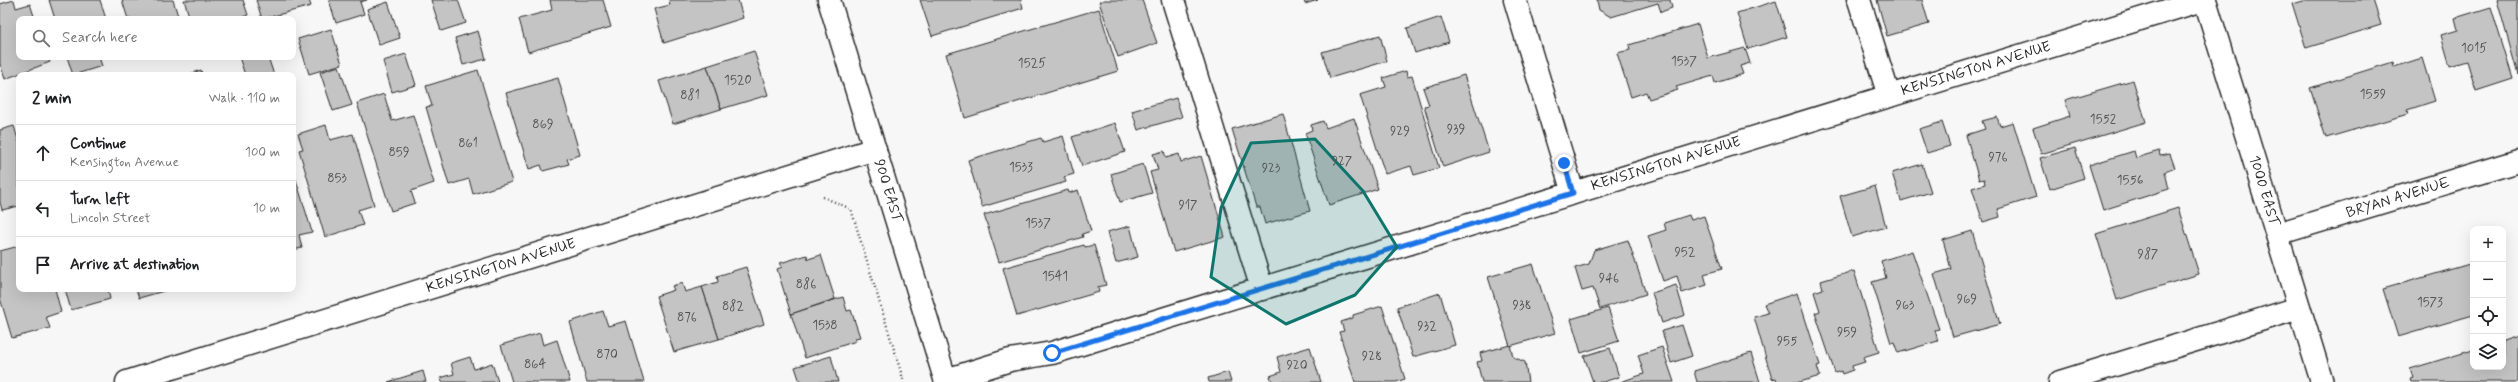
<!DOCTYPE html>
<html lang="en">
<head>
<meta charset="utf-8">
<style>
  :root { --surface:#fff; --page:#f6f6f6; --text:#202124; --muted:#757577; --line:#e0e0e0 }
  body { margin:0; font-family:Mynerve,sans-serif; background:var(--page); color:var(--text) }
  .controls { position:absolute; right:12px; bottom:12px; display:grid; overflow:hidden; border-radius:8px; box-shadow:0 4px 16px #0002 }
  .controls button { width:36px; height:36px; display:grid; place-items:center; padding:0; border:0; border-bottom:1px solid var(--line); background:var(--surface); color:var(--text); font:20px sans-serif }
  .stop { position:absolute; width:12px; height:12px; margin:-9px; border:3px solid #1a73e8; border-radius:50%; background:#fff }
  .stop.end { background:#1a73e8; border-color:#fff; box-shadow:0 1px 4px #0008 }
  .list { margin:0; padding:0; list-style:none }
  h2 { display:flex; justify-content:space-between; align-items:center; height:52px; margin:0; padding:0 16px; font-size:17px }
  h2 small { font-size:13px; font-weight:400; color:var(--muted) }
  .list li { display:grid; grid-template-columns:26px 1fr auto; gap:12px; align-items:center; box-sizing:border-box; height:56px; padding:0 16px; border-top:1px solid var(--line) }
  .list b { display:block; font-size:15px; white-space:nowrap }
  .list p { margin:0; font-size:13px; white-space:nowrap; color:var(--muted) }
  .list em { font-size:13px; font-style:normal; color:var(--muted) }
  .icon { flex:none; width:22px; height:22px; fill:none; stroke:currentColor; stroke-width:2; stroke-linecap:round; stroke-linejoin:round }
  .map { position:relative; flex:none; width:2518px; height:382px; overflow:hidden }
  .search { position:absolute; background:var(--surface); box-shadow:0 4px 16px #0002; left:16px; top:16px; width:280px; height:44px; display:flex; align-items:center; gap:10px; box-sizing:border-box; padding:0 14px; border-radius:8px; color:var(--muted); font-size:15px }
  .panel { position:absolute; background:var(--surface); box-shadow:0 4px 16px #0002; left:16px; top:72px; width:280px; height:220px; border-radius:8px }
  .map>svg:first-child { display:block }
</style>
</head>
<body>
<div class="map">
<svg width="2518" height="382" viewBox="0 0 2518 382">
  <rect width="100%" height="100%" fill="#f7f7f7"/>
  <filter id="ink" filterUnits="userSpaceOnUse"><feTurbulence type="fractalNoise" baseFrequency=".025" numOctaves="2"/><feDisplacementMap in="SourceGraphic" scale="8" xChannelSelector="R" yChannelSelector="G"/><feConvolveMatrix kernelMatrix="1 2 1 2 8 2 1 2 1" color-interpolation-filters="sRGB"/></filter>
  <g filter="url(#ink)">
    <!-- building -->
    <g fill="#c4c4c4" stroke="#2b2b2b">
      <polygon points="14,0 16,8 30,4 35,19 19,19 19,57 48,57 50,62 5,79 0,64 0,4"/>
      <polygon points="49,0 100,0 106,19 55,19"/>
      <polygon points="122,0 173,0 179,19 128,19"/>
      <polygon points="184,0 243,0 248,15 236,19 190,19"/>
      <polygon points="256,0 309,0 311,6 262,19"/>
      <polygon points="329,0 367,0 360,2 364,14 336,23"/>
      <polygon points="431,0 458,0 466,23 441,31"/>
      <polygon points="550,0 603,0 611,27 528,52 519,19 552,10"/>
      <polygon points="669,0 738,0 743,18 664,43 654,9 670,5"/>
      <polygon points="920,0 1021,0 1023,8 932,36"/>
      <polygon points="1104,0 1142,0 1157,43 1118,57 1099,2"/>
      <polygon points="1304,0 1318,0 1305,4"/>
      <polygon points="1597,0 1670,0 1672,8 1661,12 1658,3 1611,17 1599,10"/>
      <polygon points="1877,0 1922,0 1929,24 1887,36"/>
      <polygon points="2302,0 2373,0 2381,25 2306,48 2292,3"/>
      <polygon points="2497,0 2518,0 2518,75"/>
      <polygon points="1776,1 1787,37 1748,49 1737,13"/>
      <polygon points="388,2 400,38 379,45 367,9"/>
      <polygon points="2491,7 2513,79 2476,91 2467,61 2450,66 2441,35 2458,30 2455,18"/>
      <polygon points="1099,9 1118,71 965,118 946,54"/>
      <polygon points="1441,17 1449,42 1415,53 1407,28"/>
      <polygon points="1698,24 1708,58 1745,48 1750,63 1740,66 1743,74 1715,83 1713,76 1676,87 1678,90 1649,99 1646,92 1631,97 1617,53 1630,50 1629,45"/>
      <polygon points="331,29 342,64 309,74 298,39"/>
      <polygon points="478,31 486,59 463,65 455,38"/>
      <polygon points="1380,35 1387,61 1330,78 1322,52"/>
      <polygon points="754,51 768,95 721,109 707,66"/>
      <polygon points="406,54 416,85 392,92 383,61"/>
      <polygon points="67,57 99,57 102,66 73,75"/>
      <polygon points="239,57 268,57 274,75 245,75"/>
      <polygon points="2422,58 2435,101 2407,110 2408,114 2326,138 2310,88 2393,62 2394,67"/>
      <polygon points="339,66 352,105 333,111 320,72"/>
      <polygon points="707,66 721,109 673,124 659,81"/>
      <polygon points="201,70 202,75 186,75"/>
      <polygon points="478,70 512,182 473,194 469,179 449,185 426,107 432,106 426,86"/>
      <polygon points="1406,71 1407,77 1412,76 1439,168 1414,175 1411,166 1385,174 1360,95 1386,87 1383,78"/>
      <polygon points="1464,75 1489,152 1443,167 1424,106 1429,105 1423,88"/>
      <polygon points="558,78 580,155 567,159 569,164 543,171 541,165 529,169 506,93"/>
      <polygon points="2133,80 2146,122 2041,154 2033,128 2070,116 2065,100"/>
      <polygon points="384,94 392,121 413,115 434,183 411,191 415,203 391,211 357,103"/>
      <polygon points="1176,98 1182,117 1138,130 1132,111"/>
      <polygon points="1283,114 1310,211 1265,224 1260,207 1256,207 1232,129"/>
      <polygon points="1997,117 2000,126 2013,122 2036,197 1998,209 2000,217 1983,222 1972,188 1985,184 1984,179 1979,180 1966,135 1985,129 1982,121"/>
      <polygon points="1354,118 1378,189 1329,205 1305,133 1312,130 1311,125 1323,121 1326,128"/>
      <polygon points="1942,122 1950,146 1927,153 1919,129"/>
      <polygon points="1115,123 1125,152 1082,166 1072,137"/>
      <polygon points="326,125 330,140 353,134 374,205 358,210 363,225 325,237 299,150 303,149 298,134"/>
      <polygon points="14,126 19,143 19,206 2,210 0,202 0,130"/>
      <polygon points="1063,136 1074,174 1064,177 1066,182 982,207 968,160 1041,138 1043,142"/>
      <polygon points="2075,148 2084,178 2050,189 2040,158"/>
      <polygon points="1164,151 1166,158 1179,154 1181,162 1201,156 1225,237 1174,252 1150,172 1158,170 1153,154"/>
      <polygon points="2134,151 2136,158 2159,151 2160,156 2170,154 2175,168 2165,172 2169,189 2103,210 2089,165"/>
      <polygon points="1143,164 1152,193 1120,202 1111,174"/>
      <polygon points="1922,164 1931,192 1901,201 1892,173"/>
      <polygon points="293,170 312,232 299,235 302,248 293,250"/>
      <polygon points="1875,186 1886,227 1852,237 1840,196"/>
      <polygon points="1068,190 1069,193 1078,190 1091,231 1082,234 1083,237 999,262 984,215"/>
      <polygon points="2178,208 2199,274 2117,300 2096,234"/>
      <polygon points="1689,215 1691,220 1704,216 1722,269 1704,274 1707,285 1682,293 1677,276 1663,281 1648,236 1666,230 1664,223"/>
      <polygon points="1130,226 1138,257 1116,263 1107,232"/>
      <polygon points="1972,231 2000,324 1953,337 1934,274 1951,269 1943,240"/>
      <polygon points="1628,240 1646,294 1600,309 1593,288 1582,291 1575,268 1589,264 1594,250"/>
      <polygon points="1084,245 1085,247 1094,245 1106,285 1098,287 1099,292 1017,316 1003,268"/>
      <polygon points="19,246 19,289 55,289 61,312 46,317 50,328 12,338 0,298 0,251"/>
      <polygon points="1912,251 1939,329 1935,330 1938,341 1898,353 1894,342 1891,343 1872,282 1886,278 1881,261"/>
      <polygon points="807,255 808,259 821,255 835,299 791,314 777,269 782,267 780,263"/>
      <polygon points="2473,263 2473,315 2398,337 2383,289"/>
      <polygon points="1533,264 1555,333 1510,346 1488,277"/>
      <polygon points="746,267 764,324 719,339 702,287 718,282 717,276"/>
      <polygon points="1854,271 1879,352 1863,357 1865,362 1852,366 1853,370 1842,374 1841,371 1835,373 1815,313 1820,311 1814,292 1823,289 1821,281"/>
      <polygon points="682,283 685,292 702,287 719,339 674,352 656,296 674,290 672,286"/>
      <polygon points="1676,285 1685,315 1662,323 1652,293"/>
      <polygon points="65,289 108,289 110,299 71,310"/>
      <polygon points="136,289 171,289 139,298"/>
      <polygon points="1440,293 1455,345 1413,357 1397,307"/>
      <polygon points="1797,293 1820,365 1817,366 1820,376 1800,382 1777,382 1776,378 1772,379 1754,317 1768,313 1764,304"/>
      <polygon points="843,297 847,311 851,310 860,337 855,338 856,341 805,358 791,314"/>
      <polygon points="1382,306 1405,379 1396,382 1355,382 1339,332 1344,331 1341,322 1353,318 1353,315"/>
      <polygon points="1608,308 1619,341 1581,353 1571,319"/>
      <polygon points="603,311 608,326 626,321 644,382 587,382 570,322"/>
      <polygon points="1682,325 1692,356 1671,363 1662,331"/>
      <polygon points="540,333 543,345 557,340 570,382 512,382 501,345"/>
      <polygon points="2518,336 2518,382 2411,382 2410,379 2413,378 2410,369 2473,350 2473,367 2503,367 2503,341"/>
      <polygon points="1510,345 1513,357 1525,362 1528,382 1482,382 1477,362 1482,361 1480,353"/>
      <polygon points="1310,347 1321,382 1272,382 1270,376 1281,372 1277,357"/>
      <polygon points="1662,347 1674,382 1620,382 1644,374 1638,355"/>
      <polygon points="1610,348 1619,377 1603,382 1593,382 1584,356"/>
      <polygon points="1751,353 1760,382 1697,382 1694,371"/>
      <polygon points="831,356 838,382 800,382 795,367"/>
      <polygon points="470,357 474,369 492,363 498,382 442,382 440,378 454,374 451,363"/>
      <polygon points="423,371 426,382 388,382"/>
      <polygon points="1228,372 1231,382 1209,382 1208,378"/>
    </g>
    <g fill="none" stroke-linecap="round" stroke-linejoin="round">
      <defs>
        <g id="minor">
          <polyline points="829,0 946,382"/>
          <polyline points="1173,0 1262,289"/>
          <polyline points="1515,0 1573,193"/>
          <polyline points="1859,0 1889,96"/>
          <polyline points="2205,0 2322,382"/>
          <polyline points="2277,234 2518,161"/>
          <polyline points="946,380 1010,360 1052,353 2202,0"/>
          <polyline points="127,382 875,149"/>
          <polyline points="2060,382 2299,308"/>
        </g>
      </defs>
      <!-- minor casing -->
      <use href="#minor" stroke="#2b2b2b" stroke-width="25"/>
      <!-- path -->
      <polyline stroke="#2b2b2b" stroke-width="2.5" stroke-dasharray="1 3" stroke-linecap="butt" points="823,197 851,209 904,382"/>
      <!-- minor -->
      <use href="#minor" stroke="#fff" stroke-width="22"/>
    </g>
  </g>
  <g fill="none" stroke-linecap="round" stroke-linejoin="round" filter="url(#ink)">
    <!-- route -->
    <polyline stroke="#1a73e8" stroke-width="5" points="1052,353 1573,193 1564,163"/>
  </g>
  <!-- marked area -->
  <path fill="#0f766e" fill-opacity="0.2" stroke="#0f766e" stroke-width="3" stroke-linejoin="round" d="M1315 139 1363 191 1397 247 1355 295 1286 324 1211 277 1221 208 1251 143Z"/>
  <g text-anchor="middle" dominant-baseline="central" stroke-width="4" stroke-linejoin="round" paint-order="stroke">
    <!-- number labels -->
    <g font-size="13" fill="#515151">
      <text x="2474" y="48">1015</text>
      <text x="1684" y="61">1537</text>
      <text x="1032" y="63">1525</text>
      <text x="738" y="80">1520</text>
      <text x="2373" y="94">1559</text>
      <text x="690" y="95">881</text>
      <text x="2103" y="119">1552</text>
      <text x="543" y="124">869</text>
      <text x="1456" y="129">939</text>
      <text x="1400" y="131">929</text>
      <text x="468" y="143">861</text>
      <text x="399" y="152">859</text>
      <text x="1998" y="157">976</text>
      <text x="1342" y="161">927</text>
      <text x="1021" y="167">1533</text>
      <text x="1271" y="168">923</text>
      <text x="337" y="178">853</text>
      <text x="2130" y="180">1556</text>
      <text x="1188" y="205">917</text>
      <text x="1038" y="223">1537</text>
      <text x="1685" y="252">952</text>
      <text x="2148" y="254">987</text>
      <text x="1055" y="276">1541</text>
      <text x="1609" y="278">946</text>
      <text x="806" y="284">886</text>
      <text x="1967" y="299">969</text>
      <text x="2430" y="302">1573</text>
      <text x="1522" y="305">938</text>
      <text x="1905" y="305">963</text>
      <text x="733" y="306">882</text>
      <text x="687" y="317">876</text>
      <text x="825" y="325">1538</text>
      <text x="1427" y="326">932</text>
      <text x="1847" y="332">959</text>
      <text x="1787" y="341">955</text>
      <text x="607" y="354">870</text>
      <text x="1372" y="356">928</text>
      <text x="535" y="364">864</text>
      <text x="1297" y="365">920</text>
    </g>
    <!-- street labels -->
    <g font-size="15" fill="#2b2b2b" stroke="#fff">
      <text transform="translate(1976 69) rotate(-17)">KENSINGTON AVENUE</text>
      <text transform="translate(1666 164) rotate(-17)">KENSINGTON AVENUE</text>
      <text transform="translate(888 191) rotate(73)">900 EAST</text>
      <text transform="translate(2264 191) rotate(73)">1000 EAST</text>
      <text transform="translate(2398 198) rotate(-17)">BRYAN AVENUE</text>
      <text transform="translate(501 266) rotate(-17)">KENSINGTON AVENUE</text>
    </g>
  </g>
</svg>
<div class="controls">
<button>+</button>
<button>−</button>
<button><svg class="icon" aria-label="locate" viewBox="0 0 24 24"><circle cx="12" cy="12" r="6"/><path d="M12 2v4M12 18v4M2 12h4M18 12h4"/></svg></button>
<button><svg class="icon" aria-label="layers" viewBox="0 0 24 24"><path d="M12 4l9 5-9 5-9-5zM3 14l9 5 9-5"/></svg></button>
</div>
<div class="stop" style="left:1052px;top:353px"></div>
<div class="stop end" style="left:1564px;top:163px"></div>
<div class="search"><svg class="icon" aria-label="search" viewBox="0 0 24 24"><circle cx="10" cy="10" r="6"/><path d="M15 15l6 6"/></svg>Search here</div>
<section class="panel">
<h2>2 min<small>Walk · 110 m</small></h2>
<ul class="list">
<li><svg class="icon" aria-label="ahead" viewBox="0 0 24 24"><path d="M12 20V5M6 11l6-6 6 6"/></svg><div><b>Continue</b><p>Kensington Avenue</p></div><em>100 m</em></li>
<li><svg class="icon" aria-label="left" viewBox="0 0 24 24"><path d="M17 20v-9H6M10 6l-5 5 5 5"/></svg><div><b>Turn left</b><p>Lincoln Street</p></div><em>10 m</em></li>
<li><svg class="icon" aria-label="arrive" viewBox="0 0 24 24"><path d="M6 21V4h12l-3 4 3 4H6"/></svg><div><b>Arrive at destination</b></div></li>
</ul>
</section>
</div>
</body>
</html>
